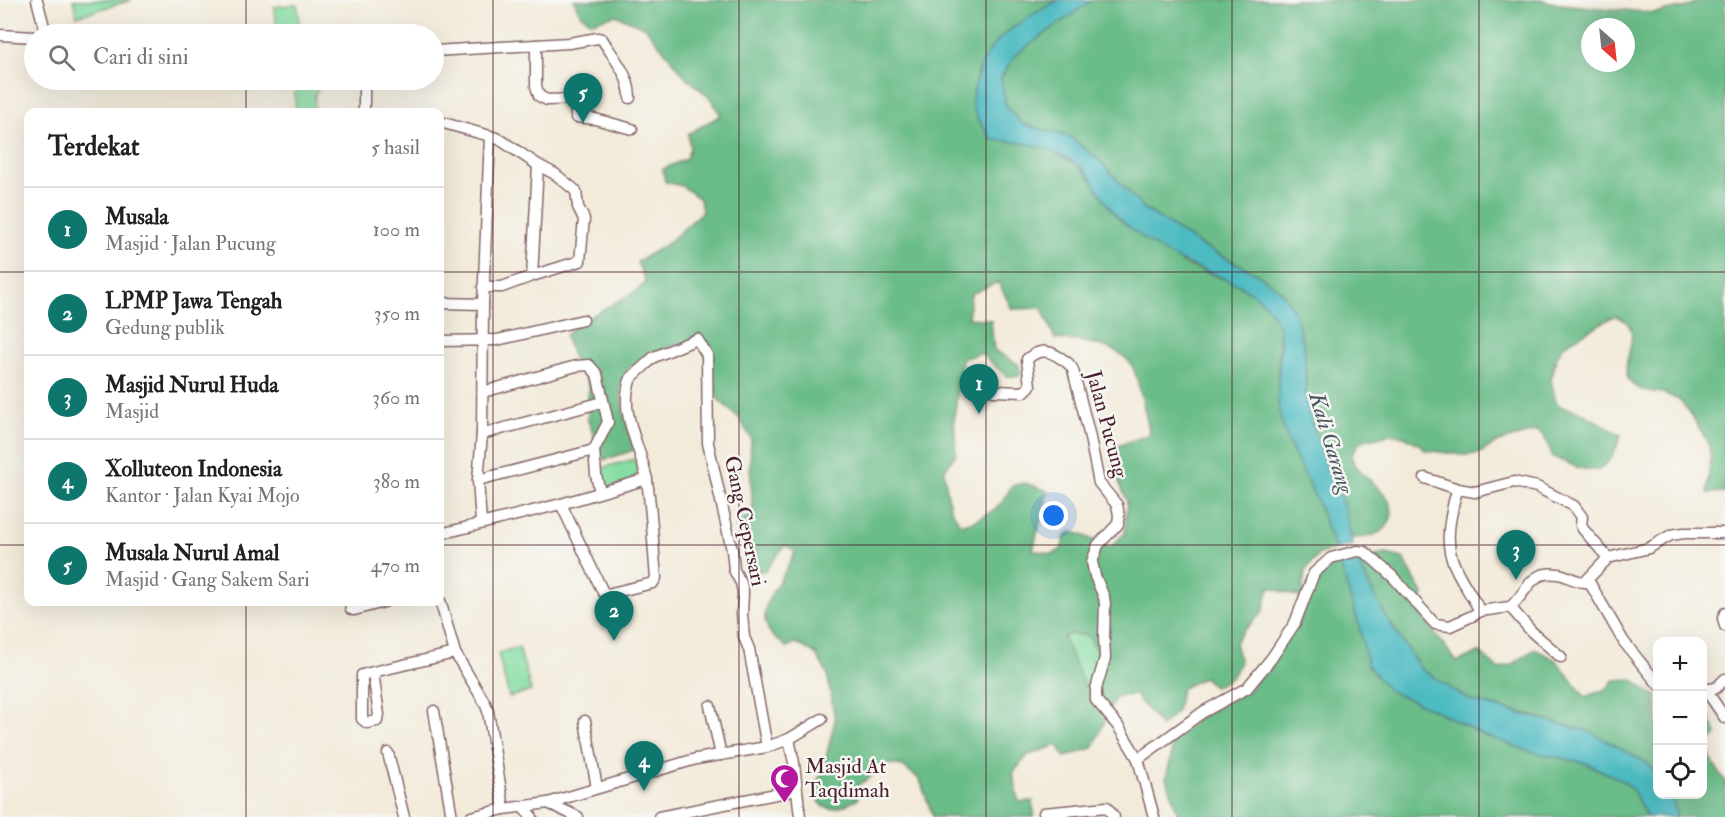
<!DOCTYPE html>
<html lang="id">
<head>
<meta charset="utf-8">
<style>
  :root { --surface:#fff; --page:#f6f6f6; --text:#202124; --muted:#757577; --line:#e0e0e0; --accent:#0f766e }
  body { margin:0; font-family:"IM FELL Double Pica",serif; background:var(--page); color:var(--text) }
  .controls { position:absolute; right:18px; bottom:18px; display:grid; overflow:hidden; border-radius:12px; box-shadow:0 6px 24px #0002 }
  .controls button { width:54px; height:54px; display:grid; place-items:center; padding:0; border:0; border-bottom:2px solid var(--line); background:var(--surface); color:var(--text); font:30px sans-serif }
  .compass { position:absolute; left:1581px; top:18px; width:54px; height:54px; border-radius:50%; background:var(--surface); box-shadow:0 6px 24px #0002; rotate:153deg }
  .you { position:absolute; left:1054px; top:516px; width:21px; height:21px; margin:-15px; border:4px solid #fff; border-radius:50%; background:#1a73e8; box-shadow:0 0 0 9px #1a73e833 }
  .badge { display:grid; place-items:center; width:39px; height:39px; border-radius:50%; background:var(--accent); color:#fff; font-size:20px; font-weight:700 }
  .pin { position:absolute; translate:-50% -50px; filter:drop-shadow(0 2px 3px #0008) }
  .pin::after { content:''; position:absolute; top:32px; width:21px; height:18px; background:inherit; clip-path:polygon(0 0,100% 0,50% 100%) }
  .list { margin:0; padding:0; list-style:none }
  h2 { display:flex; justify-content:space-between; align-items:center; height:78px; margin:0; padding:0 24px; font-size:26px }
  h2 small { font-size:20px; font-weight:400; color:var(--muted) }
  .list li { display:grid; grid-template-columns:39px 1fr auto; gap:18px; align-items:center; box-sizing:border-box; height:84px; padding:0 24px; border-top:2px solid var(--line) }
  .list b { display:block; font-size:22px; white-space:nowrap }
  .list p { margin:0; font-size:20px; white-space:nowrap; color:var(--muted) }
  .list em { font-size:20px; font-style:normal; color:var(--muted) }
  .icon { flex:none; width:33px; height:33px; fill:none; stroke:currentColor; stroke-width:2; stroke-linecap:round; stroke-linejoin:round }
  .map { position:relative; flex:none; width:1725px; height:817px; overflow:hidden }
  .search { position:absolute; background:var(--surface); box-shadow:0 6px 24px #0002; left:24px; top:24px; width:420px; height:66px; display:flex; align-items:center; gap:15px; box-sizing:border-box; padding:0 21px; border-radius:33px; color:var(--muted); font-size:22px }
  .panel { position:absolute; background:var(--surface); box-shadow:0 6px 24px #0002; left:24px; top:108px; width:420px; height:498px; border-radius:12px }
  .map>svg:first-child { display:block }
</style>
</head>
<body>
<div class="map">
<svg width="1725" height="817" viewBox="0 0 1725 817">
  <rect width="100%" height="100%" fill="#f6f6f2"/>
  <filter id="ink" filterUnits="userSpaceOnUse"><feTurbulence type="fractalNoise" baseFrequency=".0167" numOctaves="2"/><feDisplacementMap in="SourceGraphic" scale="12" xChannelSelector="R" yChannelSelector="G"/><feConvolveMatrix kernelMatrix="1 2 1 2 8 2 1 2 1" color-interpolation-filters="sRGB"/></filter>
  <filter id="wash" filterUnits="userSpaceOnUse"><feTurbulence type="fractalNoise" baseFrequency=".008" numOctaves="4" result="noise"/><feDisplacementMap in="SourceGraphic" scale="24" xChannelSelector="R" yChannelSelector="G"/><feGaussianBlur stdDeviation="1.35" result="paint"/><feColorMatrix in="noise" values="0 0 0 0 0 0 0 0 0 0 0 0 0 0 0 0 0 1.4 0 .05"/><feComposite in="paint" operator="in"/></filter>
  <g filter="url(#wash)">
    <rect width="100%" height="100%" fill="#f3ebda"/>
    <!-- green -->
    <g fill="#84dda2" stroke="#677e66" stroke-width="1.5">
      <polygon points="73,0 132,0 77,16"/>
      <polygon points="297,4 301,34 278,34 274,7"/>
      <polygon points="294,80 358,80 357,83 320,86 315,94 314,112 296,112"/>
      <polygon points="635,459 640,479 602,489 597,469"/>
      <path d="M1070 634 1086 635C1105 653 1096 668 1084 688L1063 637Z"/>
      <polygon points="519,647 531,691 509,697 498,653"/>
    </g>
    <!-- forest -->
    <g fill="#6bbc88" stroke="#5a6e5a" stroke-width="1.5" fill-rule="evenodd">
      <path d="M574 0H1058L1044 8 978 70 972 102 978 120 992 140 1024 142 1047 148 1080 166 1096 186 1184 264 1238 284 1265 302 1279 326 1278 402 1287 437 1315 496 1335 549 1319 554 1305 571 1302 598 1269 587 1263 612 1243 631 1235 642 1240 662 1231 678 1214 687 1204 677 1181 689 1177 711 1161 726 1135 695 1116 696 1093 748 1065 757 1058 745 1028 755 1013 773 1019 802 1033 801 1034 817H933L920 780 903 766 890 764 854 788 858 799 844 806 832 809 824 807 815 796V784L822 774 835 720 827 673 816 654 796 643 786 647C782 643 776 639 772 635 749 607 788 577 795 551L785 545 765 571H753L750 556 754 548 743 538 736 526 740 520 753 515 750 465 751 439 740 419 718 399 708 342C680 336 653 356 629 367L620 388 624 415 634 450 604 460 588 421V383L574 361 565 336 577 324 638 290 646 282 637 262 667 244 702 212 700 199 682 186 665 182 663 169 686 159 690 148 688 134 721 115 711 99 685 76 645 27 615 15 592 22 580 14ZM998 282 1012 309 1042 308 1055 339C1079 341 1119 343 1132 366 1139 378 1146 419 1150 434L1115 447 1113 467 1127 501 1125 533 1110 548 1080 534 1070 532 1065 537 1061 550 1052 554 1033 550 1048 491 1025 483 1012 486C1008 491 1006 497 1002 502 996 511 970 525 960 524L950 508 944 471 956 454 954 418 962 359 981 353 1006 376H1020L1019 365 994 350 991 320 968 318 971 294ZM1070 634 1086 635C1105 654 1097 667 1085 687L1063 637Z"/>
      <path d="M1092 0H1541L1559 4 1655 13 1687 7 1700 0H1725V492L1707 493C1708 480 1712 458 1709 447 1708 439 1685 406 1679 400 1674 397 1668 395 1662 393 1650 391 1636 392 1629 380 1617 361 1651 325 1614 316L1565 344 1556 358 1551 381 1556 402 1562 407 1579 411 1621 435C1606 481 1591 474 1553 457L1544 436 1537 431 1498 442 1478 454 1462 455 1425 450 1419 444 1404 436 1389 434 1382 437 1367 439 1359 443 1351 456C1360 483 1407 495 1387 526 1379 536 1363 538 1351 538L1340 492 1330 474 1312 424 1306 397 1305 351 1294 310 1280 290 1256 273 1200 245 1142 207 1100 161 1070 137 1022 124 1006 107 1001 78 1015 55ZM1590 27H1626V63H1590Z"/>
      <polygon points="1386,554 1403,558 1423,594 1423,618 1457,662 1479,652 1498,669 1511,665 1535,649 1556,660 1585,697 1606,689 1614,680 1632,679 1650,693 1657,696 1657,774 1647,763 1558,724 1526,714 1469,700 1421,669 1390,623 1373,594 1358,559"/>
      <polygon points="1338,558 1359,625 1368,666 1439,712 1483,735 1532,752 1585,763 1624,781 1633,790 1647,817 1179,817 1166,778 1171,757 1171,742 1204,714 1248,691 1271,662 1310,583"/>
      <polygon points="1703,704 1717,734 1706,746 1713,763 1725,781 1725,817 1677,817 1675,807 1670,795 1702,794"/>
    </g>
    <!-- water -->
    <g fill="#4dbbc2" stroke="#4c6d76" stroke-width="1.5">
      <path d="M1058 0H1092L1015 55 1001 78 1006 107 1022 124 1070 137 1100 161 1142 207 1200 245 1256 273 1280 290 1294 310 1305 351 1306 397 1312 424 1330 474 1340 492 1353 545 1335 549C1328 531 1322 512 1314 494 1300 465 1281 435 1278 402 1276 383 1284 339 1278 325 1259 277 1197 275 1159 249 1143 238 1122 224 1110 208 1099 195 1093 174 1078 165 1049 146 1025 142 992 140 985 129 975 118 972 104 971 98 975 88 976 82 986 36 1022 22 1058 0Z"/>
      <polygon points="1354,554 1373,594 1390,623 1421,669 1469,700 1591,732 1647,763 1657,774 1658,794 1670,795 1675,807 1677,817 1647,817 1633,790 1624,781 1585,763 1532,752 1483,735 1439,712 1388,690 1368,666 1359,625 1338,558"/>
    </g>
  </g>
  <g filter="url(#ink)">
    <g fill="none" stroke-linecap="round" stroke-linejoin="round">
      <defs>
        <g id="minor">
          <polyline points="37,0 46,34"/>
          <polyline points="0,35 34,37"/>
          <polyline points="536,45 536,86 539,96 547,100 575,99 576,117 595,119 632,129"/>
          <path d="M434 51 569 43 598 38 602 39C613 57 630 75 630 98"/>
          <polyline points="364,80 364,112"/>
          <polyline points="440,122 490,136 483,304"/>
          <polyline points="532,276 580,261 584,219 578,207 576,191 555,174 538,165"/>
          <polyline points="483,287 502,287 532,276 538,165 499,139 490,136"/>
          <polyline points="440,303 483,304 482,434 478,480 481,523"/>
          <polyline points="440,341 497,340 583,320"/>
          <path d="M994 391 1024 392 1030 386 1027 359C1038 350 1046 349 1059 357 1065 361 1070 363 1073 370L1089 433 1099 483 1117 505 1119 515 1118 524 1098 545 1092 562 1095 576 1104 597 1105 604 1104 637 1105 658 1096 689V700L1118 726 1138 759 1154 817"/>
          <polyline points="483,392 576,366 589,365 597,374 608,422 594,450 596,475 600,492"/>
          <polyline points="482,434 603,402"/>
          <polyline points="1425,478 1458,489"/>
          <polyline points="478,480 594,450"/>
          <path d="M561 504 603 592 607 594 653 583 656 578C653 546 652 513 647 481 642 448 617 412 631 378L654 357 697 339 707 355 708 443 732 550 734 570 741 583 743 592 742 614 744 637 749 649 767 747"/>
          <polyline points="440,534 561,504 647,479"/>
          <polyline points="1588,580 1624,642 1658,684"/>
          <polyline points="440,600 455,653 485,703 488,711 504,809"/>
          <polyline points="350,602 351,609 354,610 384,602"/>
          <polyline points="1510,607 1532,632 1561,657"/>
          <path d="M1480 611C1460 574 1442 560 1451 516 1453 507 1454 497 1458 489L1475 492 1514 482 1537 487 1574 506 1582 517 1581 525 1583 529 1608 558"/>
          <polyline points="1725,613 1723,618 1725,626"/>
          <polyline points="373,672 379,715 377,721 367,723 362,719 362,675 373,672 455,653"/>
          <polyline points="1703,690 1716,688 1725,679"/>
          <polyline points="1706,690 1725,718"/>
          <polyline points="710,706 721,755"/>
          <polyline points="434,711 452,817"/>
          <polyline points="585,721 597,788"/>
          <polyline points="789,739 794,763 800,817"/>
          <polyline points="388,753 404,817"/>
          <path d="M1138 759 1203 712 1247 688 1271 659 1295 623 1314 573 1331 558 1357 551 1365 552 1393 577 1435 624 1450 626 1474 615 1480 611 1510 607C1528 593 1528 570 1558 574 1567 575 1575 582 1585 582L1608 558 1649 548 1671 535 1684 533H1725"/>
          <polyline points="548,803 578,817"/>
          <polyline points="522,807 532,817"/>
          <polyline points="1044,813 1107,807 1114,817"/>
          <polyline points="471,817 504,809 548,803 696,759 767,747 789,739 822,719"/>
          <polyline points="659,817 796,790"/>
        </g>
      </defs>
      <!-- minor casing -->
      <use href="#minor" stroke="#856668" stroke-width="13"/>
      <!-- minor -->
      <use href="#minor" stroke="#fff" stroke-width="10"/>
    </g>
  </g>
  <!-- grid -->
  <path fill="none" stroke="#4a1f2b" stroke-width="1.5" stroke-opacity="0.55" d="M246 0V34M493 0V817M739 0V817M986 0V817M1232 0V817M1479 0V817M246 80V112M0 272H28M440 272H1725M0 545H28M440 545H1725M246 602V817"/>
  <!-- icons -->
  <defs>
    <symbol id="mosque-pin" viewBox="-11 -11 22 30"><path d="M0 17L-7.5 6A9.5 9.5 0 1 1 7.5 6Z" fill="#b5179e" stroke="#f6f6f2"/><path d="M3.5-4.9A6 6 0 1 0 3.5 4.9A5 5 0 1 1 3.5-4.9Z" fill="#fff"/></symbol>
  </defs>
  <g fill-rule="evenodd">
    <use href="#mosque-pin" x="768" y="762" width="33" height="45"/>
  </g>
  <g text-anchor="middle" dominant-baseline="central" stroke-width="5" stroke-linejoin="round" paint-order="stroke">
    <!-- street labels -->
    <g font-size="21" fill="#4a1f2b" stroke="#f6f6f2">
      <text transform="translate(1107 424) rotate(75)">Jalan Pucung</text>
      <text transform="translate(745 521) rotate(78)">Gang Cepersari</text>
    </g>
    <!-- poi labels -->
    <g font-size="21" fill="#4a1f2b" stroke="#f6f6f2" text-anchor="start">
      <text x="805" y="766">Masjid At<tspan x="805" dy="24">Taqdimah</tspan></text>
    </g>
    <!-- water labels -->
    <g font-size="22" font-style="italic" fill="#4b5660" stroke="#f6f6f2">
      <text transform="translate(1331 443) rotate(73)">Kali Garang</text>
    </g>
  </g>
</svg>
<div class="controls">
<button>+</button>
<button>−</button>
<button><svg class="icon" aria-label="locate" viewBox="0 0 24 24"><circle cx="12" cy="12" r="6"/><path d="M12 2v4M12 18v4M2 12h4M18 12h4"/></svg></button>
</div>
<svg class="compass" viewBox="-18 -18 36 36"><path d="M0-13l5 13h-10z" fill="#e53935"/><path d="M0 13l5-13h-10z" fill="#757577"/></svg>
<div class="you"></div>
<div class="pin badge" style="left:979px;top:414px">1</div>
<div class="pin badge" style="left:614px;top:641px">2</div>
<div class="pin badge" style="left:1516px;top:580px">3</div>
<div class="pin badge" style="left:644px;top:791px">4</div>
<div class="pin badge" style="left:583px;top:123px">5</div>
<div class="search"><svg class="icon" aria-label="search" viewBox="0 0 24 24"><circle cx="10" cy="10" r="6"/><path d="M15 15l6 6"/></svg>Cari di sini</div>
<section class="panel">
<h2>Terdekat<small>5 hasil</small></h2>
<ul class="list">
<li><span class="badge">1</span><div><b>Musala</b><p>Masjid · Jalan Pucung</p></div><em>100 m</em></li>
<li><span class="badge">2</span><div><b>LPMP Jawa Tengah</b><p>Gedung publik</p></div><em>350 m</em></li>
<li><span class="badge">3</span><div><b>Masjid Nurul Huda</b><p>Masjid</p></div><em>360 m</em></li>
<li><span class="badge">4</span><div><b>Xolluteon Indonesia</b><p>Kantor · Jalan Kyai Mojo</p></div><em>380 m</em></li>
<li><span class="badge">5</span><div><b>Musala Nurul Amal</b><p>Masjid · Gang Sakem Sari</p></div><em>470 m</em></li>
</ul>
</section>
</div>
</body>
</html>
